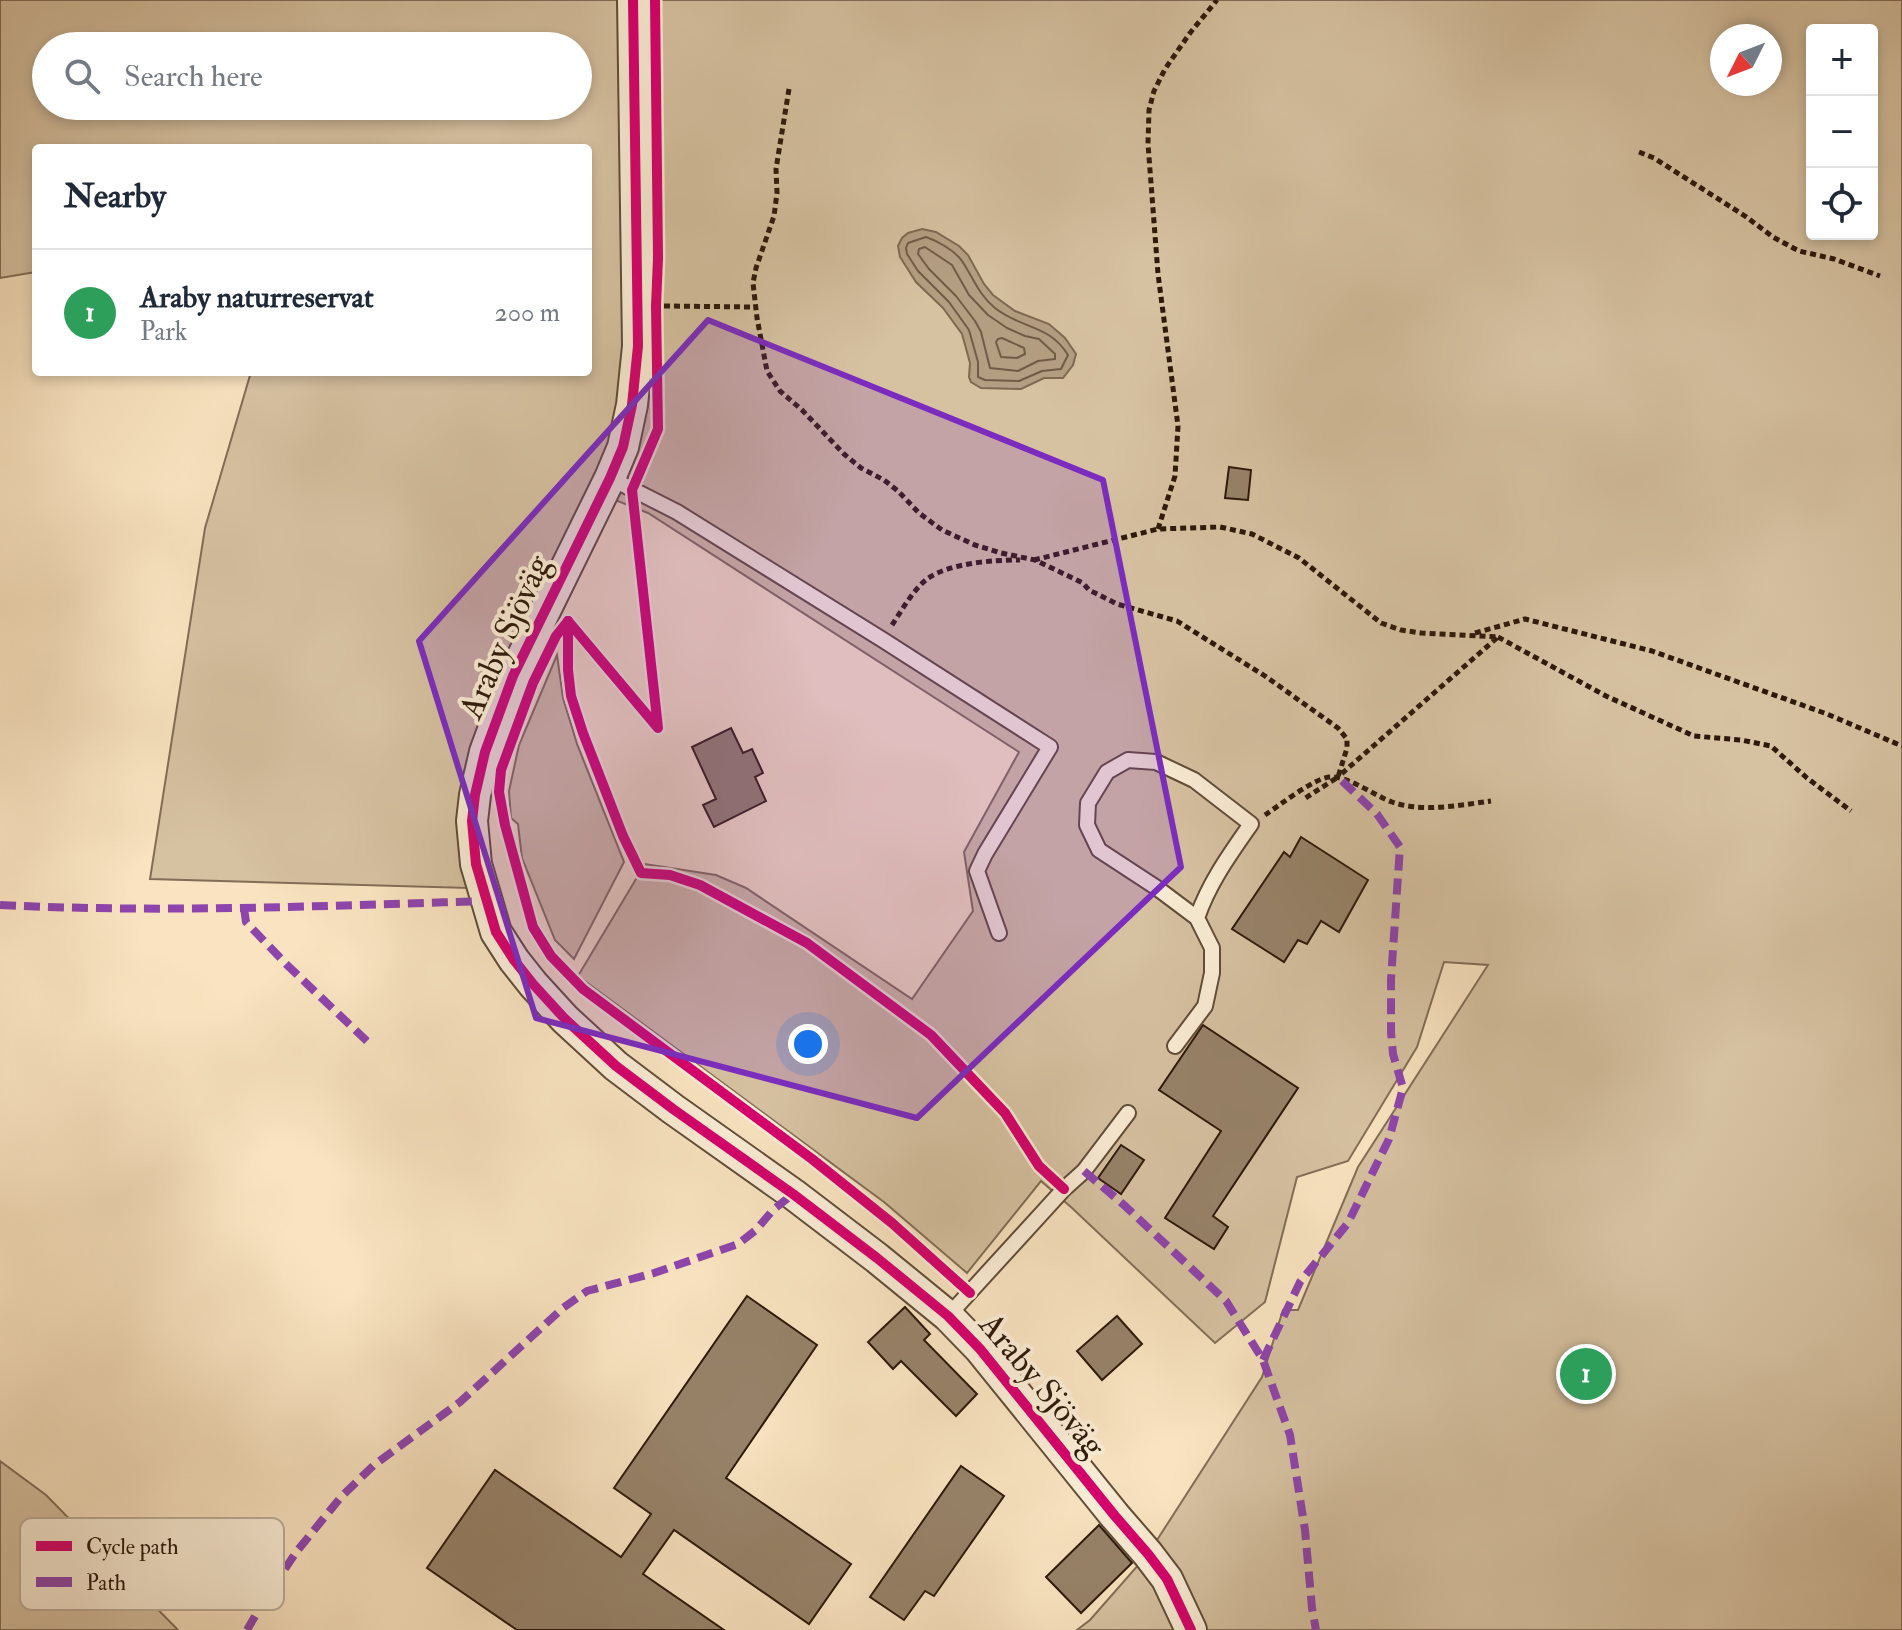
<!DOCTYPE html>
<html lang="en">
<head>
<meta charset="utf-8">
<style>
  :root { --surface:#fff; --page:#f6f6f7; --text:#1f2937; --muted:#747a83; --line:#e0e1e3; --accent:#ea580c }
  body { margin:0; font-family:"IM FELL Double Pica",serif; background:var(--page); color:var(--text) }
  .controls { position:absolute; right:24px; top:24px; display:grid; overflow:hidden; border-radius:8px; box-shadow:0 4px 12px #0003 }
  .controls button { width:72px; height:72px; display:grid; place-items:center; padding:0; border:0; border-bottom:2px solid var(--line); background:var(--surface); color:var(--text); font:40px sans-serif }
  .compass { position:absolute; left:1710px; top:24px; width:72px; height:72px; border-radius:50%; background:var(--surface); box-shadow:0 4px 12px #0003; rotate:228deg }
  .you { position:absolute; left:808px; top:1044px; width:28px; height:28px; margin:-20px; border:6px solid #fff; border-radius:50%; background:#1a73e8; box-shadow:0 0 0 12px #1a73e833 }
  .badge { display:grid; place-items:center; width:52px; height:52px; border-radius:50%; background:var(--accent); color:#fff; font-size:26px; font-weight:700 }
  .pin { position:absolute; translate:-50% -50%; border:4px solid #fff; box-shadow:0 2px 8px #0006 }
  .list { margin:0; padding:0; list-style:none }
  h2 { display:flex; justify-content:space-between; align-items:center; height:104px; margin:0; padding:0 32px; font-size:34px }
  h2 small { font-size:26px; font-weight:400; color:var(--muted) }
  .list li { display:grid; grid-template-columns:52px 1fr auto; gap:24px; align-items:center; box-sizing:border-box; height:128px; padding:0 32px; border-top:2px solid var(--line) }
  .list b { display:block; font-size:30px; white-space:nowrap }
  .list p { margin:0; font-size:26px; white-space:nowrap; color:var(--muted) }
  .list em { font-size:26px; font-style:normal; color:var(--muted) }
  .icon { flex:none; width:44px; height:44px; fill:none; stroke:currentColor; stroke-width:2; stroke-linecap:round; stroke-linejoin:round }
  .map { position:relative; flex:none; width:1902px; height:1630px; overflow:hidden }
  .search { position:absolute; background:var(--surface); box-shadow:0 4px 12px #0003; left:32px; top:32px; width:560px; height:88px; display:flex; align-items:center; gap:20px; box-sizing:border-box; padding:0 28px; border-radius:44px; color:var(--muted); font-size:30px }
  .panel { position:absolute; background:var(--surface); box-shadow:0 4px 12px #0003; left:32px; top:144px; width:560px; height:232px; border-radius:8px }
  .map>svg:first-child { display:block }
</style>
</head>
<body>
<div class="map">
<svg width="1902" height="1630" viewBox="0 0 1902 1630">
  <rect width="100%" height="100%" fill="#f9e3c0"/>
  <filter id="stains"><feTurbulence type="fractalNoise" baseFrequency=".0025" numOctaves="4"/><feColorMatrix values="0 0 0 0 .2 0 0 0 0 .09 0 0 0 0 .02 0 0 0 .5 -.17"/></filter>
  <radialGradient id="worn" r=".72"><stop offset=".6" stop-color="#630" stop-opacity="0"/><stop offset="1" stop-color="#630" stop-opacity=".3"/></radialGradient>
  <!-- green -->
  <g fill="#d6c1a1" stroke="#826d56" stroke-width="2" fill-rule="evenodd">
    <path d="M0 0H1902V1630H1077L1090 1620 1148 1554 1262 1377 1283 1310H1298L1358 1167 1488 965 1444 962 1417 1047 1348 1161 1297 1177 1265 1302 1215 1343 1072 1208 1041 1181 967 1273 884 1202 578 976 645 864 716 875 746 888 912 999 973 911 964 852 1019 752 648 513 590 490 524 616 484 710 463 775 459 825 469 888 150 879 205 528 251 372H588V148H36V272L0 278ZM1812 30H1872V234H1812ZM1722 36H1770V84H1722ZM46 46H578V106H46Z"/>
    <polygon points="557,655 563,698 577,744 624,862 574,959 555,940 522,858 518,824 511,818 509,791 519,745"/>
    <polygon points="0,1461 46,1495 178,1630 0,1630"/>
  </g>
  <!-- water -->
  <polygon fill="#b49e82" stroke="#7e6952" stroke-width="2" points="922,229 936,232 959,246 968,255 984,284 993,295 1015,311 1049,324 1065,338 1076,354 1073,365 1063,378 1044,378 1021,389 981,388 971,382 969,377 970,363 962,334 943,308 916,282 900,257 898,246 902,238 908,233"/>
  <g fill="none" stroke-linecap="round" stroke-linejoin="round">
    <!-- shore -->
    <g stroke="#705c46" stroke-width="2">
      <path d="M926 237C938 241 955 251 962 261 974 279 978 294 995 308 1021 329 1049 324 1068 355L1061 369 1042 371 1019 381 985 380 978 377V362L969 330 949 302 918 271 907 254 906 248 908 243Z"/>
      <polygon points="925,247 952,265 969,295 988,315 1007,328 1025,336 1039,339 1055,354 1055,359 1038,361 1018,371 990,368 981,332 975,321 956,296 929,269 918,254 919,249"/>
      <polygon points="1002,338 1024,348 1025,354 1017,358 1001,357 996,342 998,339"/>
    </g>
  </g>
  <!-- building -->
  <g fill="#978269" stroke="#2d190a" stroke-width="2">
    <polygon points="1229,467 1251,470 1248,500 1225,498"/>
    <polygon points="731,728 743,753 752,749 763,773 755,777 766,801 714,827 703,805 716,799 692,747"/>
    <polygon points="1301,837 1368,880 1339,932 1321,921 1307,944 1298,940 1284,962 1232,929 1284,852 1290,857"/>
    <polygon points="1203,1025 1298,1088 1213,1216 1228,1227 1214,1249 1165,1218 1221,1131 1159,1090"/>
    <polygon points="1121,1145 1144,1160 1121,1194 1098,1178"/>
    <polygon points="747,1296 817,1345 726,1478 851,1564 809,1624 674,1530 643,1574 724,1630 517,1630 427,1568 495,1470 621,1557 651,1514 614,1488"/>
    <polygon points="905,1307 930,1334 924,1340 977,1394 956,1416 901,1361 893,1369 868,1342"/>
    <polygon points="1117,1316 1142,1344 1102,1380 1077,1351"/>
    <polygon points="961,1466 1004,1496 934,1596 925,1591 904,1620 870,1597"/>
    <polygon points="1099,1525 1132,1563 1081,1613 1046,1577"/>
  </g>
  <g fill="none" stroke-linecap="round" stroke-linejoin="round">
    <defs>
      <g id="lane">
        <polyline points="610,478 677,512 883,640 1050,747 985,854 977,871 999,933"/>
        <path d="M1175 1046 1205 1006 1212 973V948L1197 918 1157 888 1099 850 1087 825 1088 803 1107 772 1128 760 1156 762 1194 780 1251 824C1230 854 1209 883 1197 918"/>
        <polyline points="948,1316 1064,1189 1084,1171 1128,1113"/>
      </g>
      <polyline id="street" points="633,0 638,346 632,405 623,447 610,478 513,676 485,752 475,795 472,821 476,864 496,932 514,960 533,984 565,1019 616,1066 673,1109 793,1194 877,1258 948,1316 980,1349 1115,1516 1148,1554 1167,1579 1191,1630"/>
    </defs>
    <!-- lane casing -->
    <use href="#lane" stroke="#604c38" stroke-width="18"/>
    <!-- street casing -->
    <use href="#street" stroke="#604c38" stroke-width="34"/>
    <!-- path -->
    <g stroke="#2d190a" stroke-width="5" stroke-dasharray="6 4" stroke-linecap="butt">
      <polyline points="789,89 776,169 777,193 774,216 756,268 753,283 757,318 767,371 780,391 802,410 844,454 861,468 884,480 898,491 919,513 942,530 975,545 1001,553 1035,560 1083,583 1089,590 1117,604 1177,621 1265,676 1338,728 1347,739 1347,748 1338,777 1304,799"/>
      <polyline points="1639,152 1654,158 1745,216 1773,237 1799,251 1834,259 1880,276"/>
      <polyline points="664,306 755,307"/>
      <polyline points="1158,529 1175,476 1178,426 1158,274 1148,144 1149,110 1154,91 1165,69 1190,33 1217,0"/>
      <polyline points="1034,560 1158,529 1220,527 1252,534 1299,558 1381,623 1401,630 1421,633 1498,637 1339,776"/>
      <path d="M892 625C902 610 913 590 927 579 949 563 993 560 1020 560"/>
      <polyline points="1475,633 1525,619 1652,651 1827,714 1902,746"/>
      <polyline points="1498,637 1606,696 1694,736 1741,740 1771,746 1807,778 1851,811"/>
      <path d="M1265 815C1280 805 1313 779 1329 777 1347 775 1375 796 1392 802 1423 813 1460 805 1491 801"/>
    </g>
    <!-- lane -->
    <use href="#lane" stroke="#fbedd6" stroke-width="14"/>
    <!-- street -->
    <use href="#street" stroke="#fbedd6" stroke-width="30"/>
    <!-- quiet -->
    <g stroke="#8e44ad" stroke-width="8" stroke-dasharray="16 8" stroke-linecap="butt">
      <path d="M0 905C162 913 324 906 486 901"/>
      <polyline points="244,908 246,922 286,964 371,1045"/>
      <polyline points="1084,1171 1124,1205 1226,1301 1263,1360 1290,1435 1305,1530 1312,1608 1316,1630"/>
      <polyline points="1263,1360 1300,1282 1348,1223 1389,1139 1403,1088 1393,1054 1391,1032 1391,979 1400,847 1377,814 1338,777"/>
      <polyline points="247,1630 266,1597 297,1551 341,1497 374,1465 460,1402 563,1308 587,1291 654,1273 738,1244 756,1230 773,1210 793,1194"/>
    </g>
    <defs>
      <g id="cycleway">
        <polyline points="633,0 638,346 632,405 623,447 610,478 513,676 485,752 475,795 472,821 476,864 496,932 514,960 533,984 565,1019 616,1066 673,1109 793,1194 877,1258 948,1316 980,1349 1115,1516 1148,1554 1167,1579 1191,1630"/>
        <polyline points="568,621 556,636 533,683 501,770 499,792 505,825 533,927 551,956 583,989 812,1159 892,1223 970,1293"/>
        <polyline points="568,621 658,728 632,490 658,429 656,306 658,258 655,0"/>
        <polyline points="568,621 568,670 571,696 583,733 623,836 641,873 670,875 700,885 807,943 931,1035 1005,1113 1039,1166 1064,1189"/>
      </g>
    </defs>
    <!-- cycleway casing -->
    <use href="#cycleway" stroke="#fbedd6" stroke-width="15"/>
    <!-- cycleway -->
    <use href="#cycleway" stroke="#d6006c" stroke-width="10"/>
  </g>
  <!-- marked area -->
  <path fill="#7b2cbf" fill-opacity="0.2" stroke="#7b2cbf" stroke-width="6" stroke-linejoin="round" d="M708 320 1103 480 1181 867 917 1118 536 1018 419 641Z"/>
  <g text-anchor="middle" dominant-baseline="central" stroke-width="8" stroke-linejoin="round" paint-order="stroke">
    <!-- street labels -->
    <g font-size="34" fill="#2d190a" stroke="#fbedd6">
      <text transform="translate(505 637) rotate(-66)">Araby Sjöväg</text>
      <text transform="translate(1042 1385) rotate(50)">Araby Sjöväg</text>
    </g>
  </g>
  <!-- legend -->
  <rect x="20" y="1518" width="264" height="92" rx="12" fill="#fbedd6" stroke="#bdad99" stroke-width="2"/>
  <rect x="36" y="1541" width="36" height="10" fill="#d6006c"/>
  <rect x="36" y="1577" width="36" height="10" fill="#8e44ad"/>
  <g font-size="22" fill="#2d190a">
    <text x="86" y="1554">Cycle path</text>
    <text x="86" y="1590">Path</text>
  </g>
  <rect width="100%" height="100%" filter="url(#stains)"/>
  <rect width="100%" height="100%" fill="url(#worn)"/>
</svg>
<div class="controls">
<button>+</button>
<button>−</button>
<button><svg class="icon" aria-label="locate" viewBox="0 0 24 24"><circle cx="12" cy="12" r="6"/><path d="M12 2v4M12 18v4M2 12h4M18 12h4"/></svg></button>
</div>
<svg class="compass" viewBox="-18 -18 36 36"><path d="M0-13l5 13h-10z" fill="#e53935"/><path d="M0 13l5-13h-10z" fill="#747a83"/></svg>
<div class="you"></div>
<div class="pin badge" style="left:1586px;top:1374px;background:#2e9e5b">1</div>
<div class="search"><svg class="icon" aria-label="search" viewBox="0 0 24 24"><circle cx="10" cy="10" r="6"/><path d="M15 15l6 6"/></svg>Search here</div>
<section class="panel">
<h2>Nearby<small></small></h2>
<ul class="list">
<li><span class="badge" style="background:#2e9e5b">1</span><div><b>Araby naturreservat</b><p>Park</p></div><em>200 m</em></li>
</ul>
</section>
</div>
</body>
</html>
